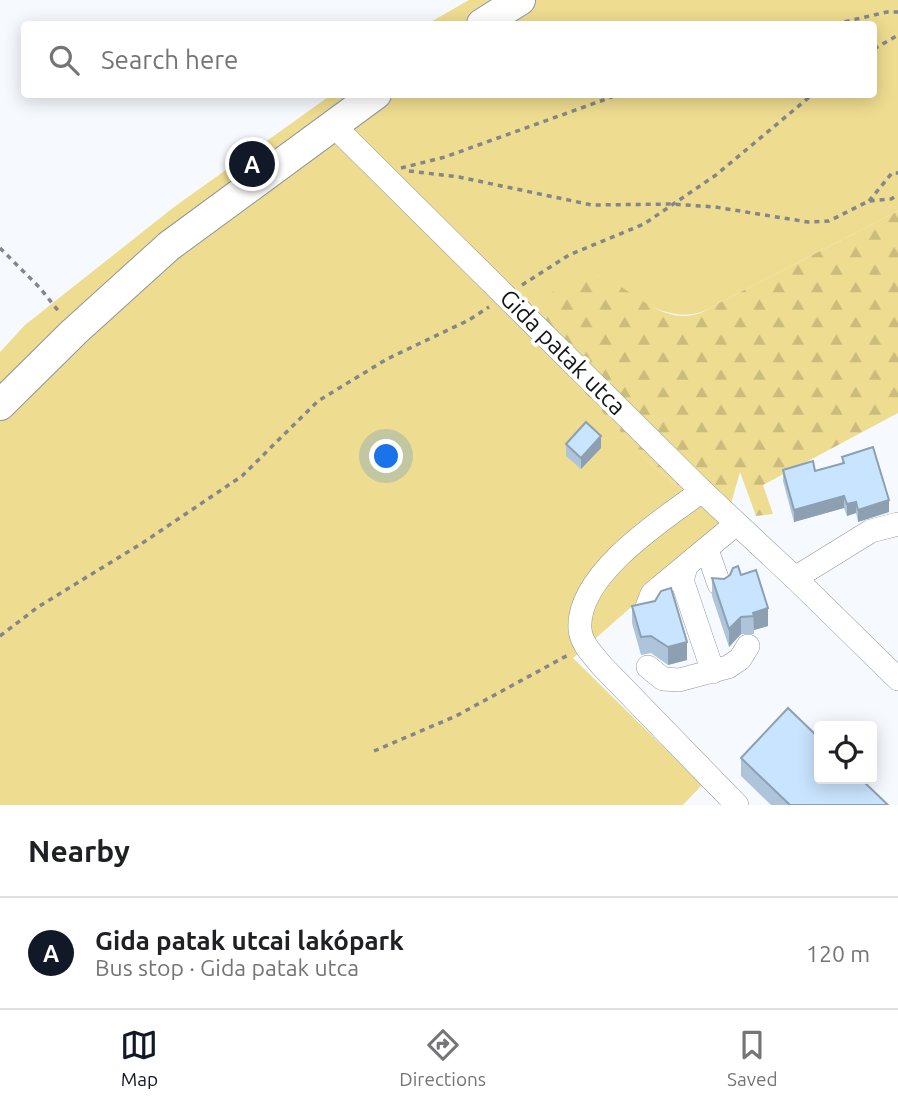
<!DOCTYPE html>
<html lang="en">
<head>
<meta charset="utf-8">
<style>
  :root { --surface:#fff; --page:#f2f2f2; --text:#202124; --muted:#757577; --line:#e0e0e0; --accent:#111827 }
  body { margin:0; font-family:Ubuntu,sans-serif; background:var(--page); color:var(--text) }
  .controls { position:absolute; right:21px; bottom:21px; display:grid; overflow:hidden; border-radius:7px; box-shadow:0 4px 18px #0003 }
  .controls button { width:63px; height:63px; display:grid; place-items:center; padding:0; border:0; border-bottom:2px solid var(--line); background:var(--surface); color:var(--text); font:35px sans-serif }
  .you { position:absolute; left:387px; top:457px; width:24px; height:24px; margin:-18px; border:5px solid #fff; border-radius:50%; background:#1a73e8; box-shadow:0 0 0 10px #1a73e833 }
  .badge { display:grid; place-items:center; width:46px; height:46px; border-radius:50%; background:var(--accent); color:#fff; font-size:23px; font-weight:700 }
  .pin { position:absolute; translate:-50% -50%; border:4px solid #fff; box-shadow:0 2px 7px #0006 }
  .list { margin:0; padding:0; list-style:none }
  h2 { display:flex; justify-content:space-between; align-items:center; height:91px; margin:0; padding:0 28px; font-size:30px }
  h2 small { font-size:23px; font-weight:400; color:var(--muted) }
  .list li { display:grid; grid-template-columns:46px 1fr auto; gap:21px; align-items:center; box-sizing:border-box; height:112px; padding:0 28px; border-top:2px solid var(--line) }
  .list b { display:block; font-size:26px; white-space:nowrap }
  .list p { margin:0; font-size:23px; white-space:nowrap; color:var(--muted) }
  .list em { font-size:23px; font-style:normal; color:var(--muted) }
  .icon { flex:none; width:38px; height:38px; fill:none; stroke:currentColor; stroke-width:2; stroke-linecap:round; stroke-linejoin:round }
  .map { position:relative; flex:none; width:898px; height:805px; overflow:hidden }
  .search { position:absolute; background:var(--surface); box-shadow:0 4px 18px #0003; left:21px; right:21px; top:21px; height:77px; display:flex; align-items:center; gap:18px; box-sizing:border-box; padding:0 24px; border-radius:7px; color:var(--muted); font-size:26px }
  .sheet { height:203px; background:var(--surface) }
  nav { display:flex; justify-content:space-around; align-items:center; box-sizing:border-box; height:98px; border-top:2px solid var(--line); background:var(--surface); font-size:19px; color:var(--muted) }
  nav a { display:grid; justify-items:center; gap:4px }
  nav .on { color:var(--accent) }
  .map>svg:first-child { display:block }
</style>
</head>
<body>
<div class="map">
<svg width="898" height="805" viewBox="0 0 898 805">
  <defs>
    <pattern id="forest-firs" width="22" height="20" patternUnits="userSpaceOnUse" patternTransform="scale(1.75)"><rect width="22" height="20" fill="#eedc90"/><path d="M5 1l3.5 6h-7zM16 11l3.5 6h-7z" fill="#cbbc7c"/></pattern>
  </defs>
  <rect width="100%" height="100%" fill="#f6faff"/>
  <!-- grass -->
  <path fill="#eedc90" d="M469 0H898V211L717 304C675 333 635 296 597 275L580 385 648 462 725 525 573 658 702 785 683 805H0V352L25 325 174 207 331 95 874 94V24H427Z"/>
  <!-- forest -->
  <path fill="url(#forest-firs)" d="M898 211V413L763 485 773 514 756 516 740 472 725 525 648 462 522 323 559 285 580 272C631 274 661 343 717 304Z"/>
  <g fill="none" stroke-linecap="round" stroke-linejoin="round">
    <defs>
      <g id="minor">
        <polyline points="332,124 702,491 795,578 898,679"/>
        <path d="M702 491C663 519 576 575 580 629 581 644 594 656 602 666L737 805"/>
        <polyline points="707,550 719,584"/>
        <polyline points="686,567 682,580 713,672"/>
        <polyline points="795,578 871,531 898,524"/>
        <polyline points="647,607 652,594 660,587 736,524"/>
        <polyline points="648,667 663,679 679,680 728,667 740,659 748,646"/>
      </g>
      <g id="major">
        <polyline points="482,24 520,0"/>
        <polyline points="0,405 74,332 169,246 376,94"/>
      </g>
    </defs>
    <!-- minor casing -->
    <use href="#minor" stroke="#8f969c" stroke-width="24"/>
    <!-- major casing -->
    <use href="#major" stroke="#8f969c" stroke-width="32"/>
    <!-- path -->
    <g stroke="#83878a" stroke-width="3.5" stroke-dasharray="5 5" stroke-linecap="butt">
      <polyline points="835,24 887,12 898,12"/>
      <polyline points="874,49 898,35"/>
      <polyline points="401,168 445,157 620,94"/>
      <polyline points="409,171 459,177 592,205 671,204 715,207 808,222 829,221 869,201 891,199 898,195"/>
      <polyline points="869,201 892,173 898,173"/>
      <polyline points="0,248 40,288 60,313"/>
      <polyline points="522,285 569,255 644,224 716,175 813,94"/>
      <polyline points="0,636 38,607 144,542 242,476 318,401 387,359 469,320 489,307"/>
      <polyline points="374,751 456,716 570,654"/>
    </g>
    <!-- minor -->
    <use href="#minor" stroke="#fff" stroke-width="23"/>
    <!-- major -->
    <use href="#major" stroke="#fff" stroke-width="30"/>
  </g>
  <!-- wall -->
  <g fill="#adc4da">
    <polygon points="566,444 601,448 581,469 566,456"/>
    <polygon points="842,457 889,512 858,522 856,513 847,516 844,508 794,522 783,481 783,470 815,471 842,463"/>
    <polygon points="730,575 741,575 768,626 754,630 754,634 741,634 729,647 712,596 712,578 724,579"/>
    <polygon points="632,606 687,660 668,665 651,653 641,655 632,623"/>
    <polygon points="741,758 888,805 771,805 741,776"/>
  </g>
  <!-- shaded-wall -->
  <g fill="#8da0b2">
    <polygon points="601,436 601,448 581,469 581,458"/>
    <polygon points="844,496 844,508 794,522 794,510"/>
    <polygon points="889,500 889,512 858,522 858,510"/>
    <polygon points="856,502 856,513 847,516 847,504"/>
    <polygon points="768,608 768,626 754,630 753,613"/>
    <polygon points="741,617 741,634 729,647 729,629"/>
    <polygon points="687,642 687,660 668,665 668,647"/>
  </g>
  <!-- building -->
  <g fill="#c9e4fe" stroke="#8da0b2" stroke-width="2">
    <polygon points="586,422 601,436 581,458 566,444"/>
    <polygon points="873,447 889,500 858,510 856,502 847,504 844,496 794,510 783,470 813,461 815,471 844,463 842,457"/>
    <polygon points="738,566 741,575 756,570 768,608 753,613 754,616 741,617 729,629 712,578 724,579 730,575 733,568"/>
    <polygon points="671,588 687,642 668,647 651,636 641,637 632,606 655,601 661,591"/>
    <polygon points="788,708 819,738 819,779 861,779 888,805 790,805 741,758"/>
  </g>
  <g text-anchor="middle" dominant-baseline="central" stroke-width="7" stroke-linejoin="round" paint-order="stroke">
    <!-- street labels -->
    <g font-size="24" fill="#141719" stroke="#fff">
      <text transform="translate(563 352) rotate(45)">Gida patak utca</text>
    </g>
  </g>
</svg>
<div class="controls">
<button><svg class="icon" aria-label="locate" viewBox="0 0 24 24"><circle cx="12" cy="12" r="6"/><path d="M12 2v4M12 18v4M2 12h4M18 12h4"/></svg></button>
</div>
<div class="you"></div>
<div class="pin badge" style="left:252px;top:164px">A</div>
<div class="search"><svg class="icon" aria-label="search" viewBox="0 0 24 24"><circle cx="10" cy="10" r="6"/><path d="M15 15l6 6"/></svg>Search here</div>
</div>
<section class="sheet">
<h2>Nearby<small></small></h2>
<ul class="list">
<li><span class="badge">A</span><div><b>Gida patak utcai lakópark</b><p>Bus stop · Gida patak utca</p></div><em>120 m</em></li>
</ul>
</section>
<nav>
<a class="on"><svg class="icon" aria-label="map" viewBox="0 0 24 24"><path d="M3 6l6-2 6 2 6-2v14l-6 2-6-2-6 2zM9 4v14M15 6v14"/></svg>Map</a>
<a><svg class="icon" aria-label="directions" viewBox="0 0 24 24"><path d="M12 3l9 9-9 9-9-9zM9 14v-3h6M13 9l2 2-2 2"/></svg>Directions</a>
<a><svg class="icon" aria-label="saved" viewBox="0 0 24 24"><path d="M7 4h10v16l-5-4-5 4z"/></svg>Saved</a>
</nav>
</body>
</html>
